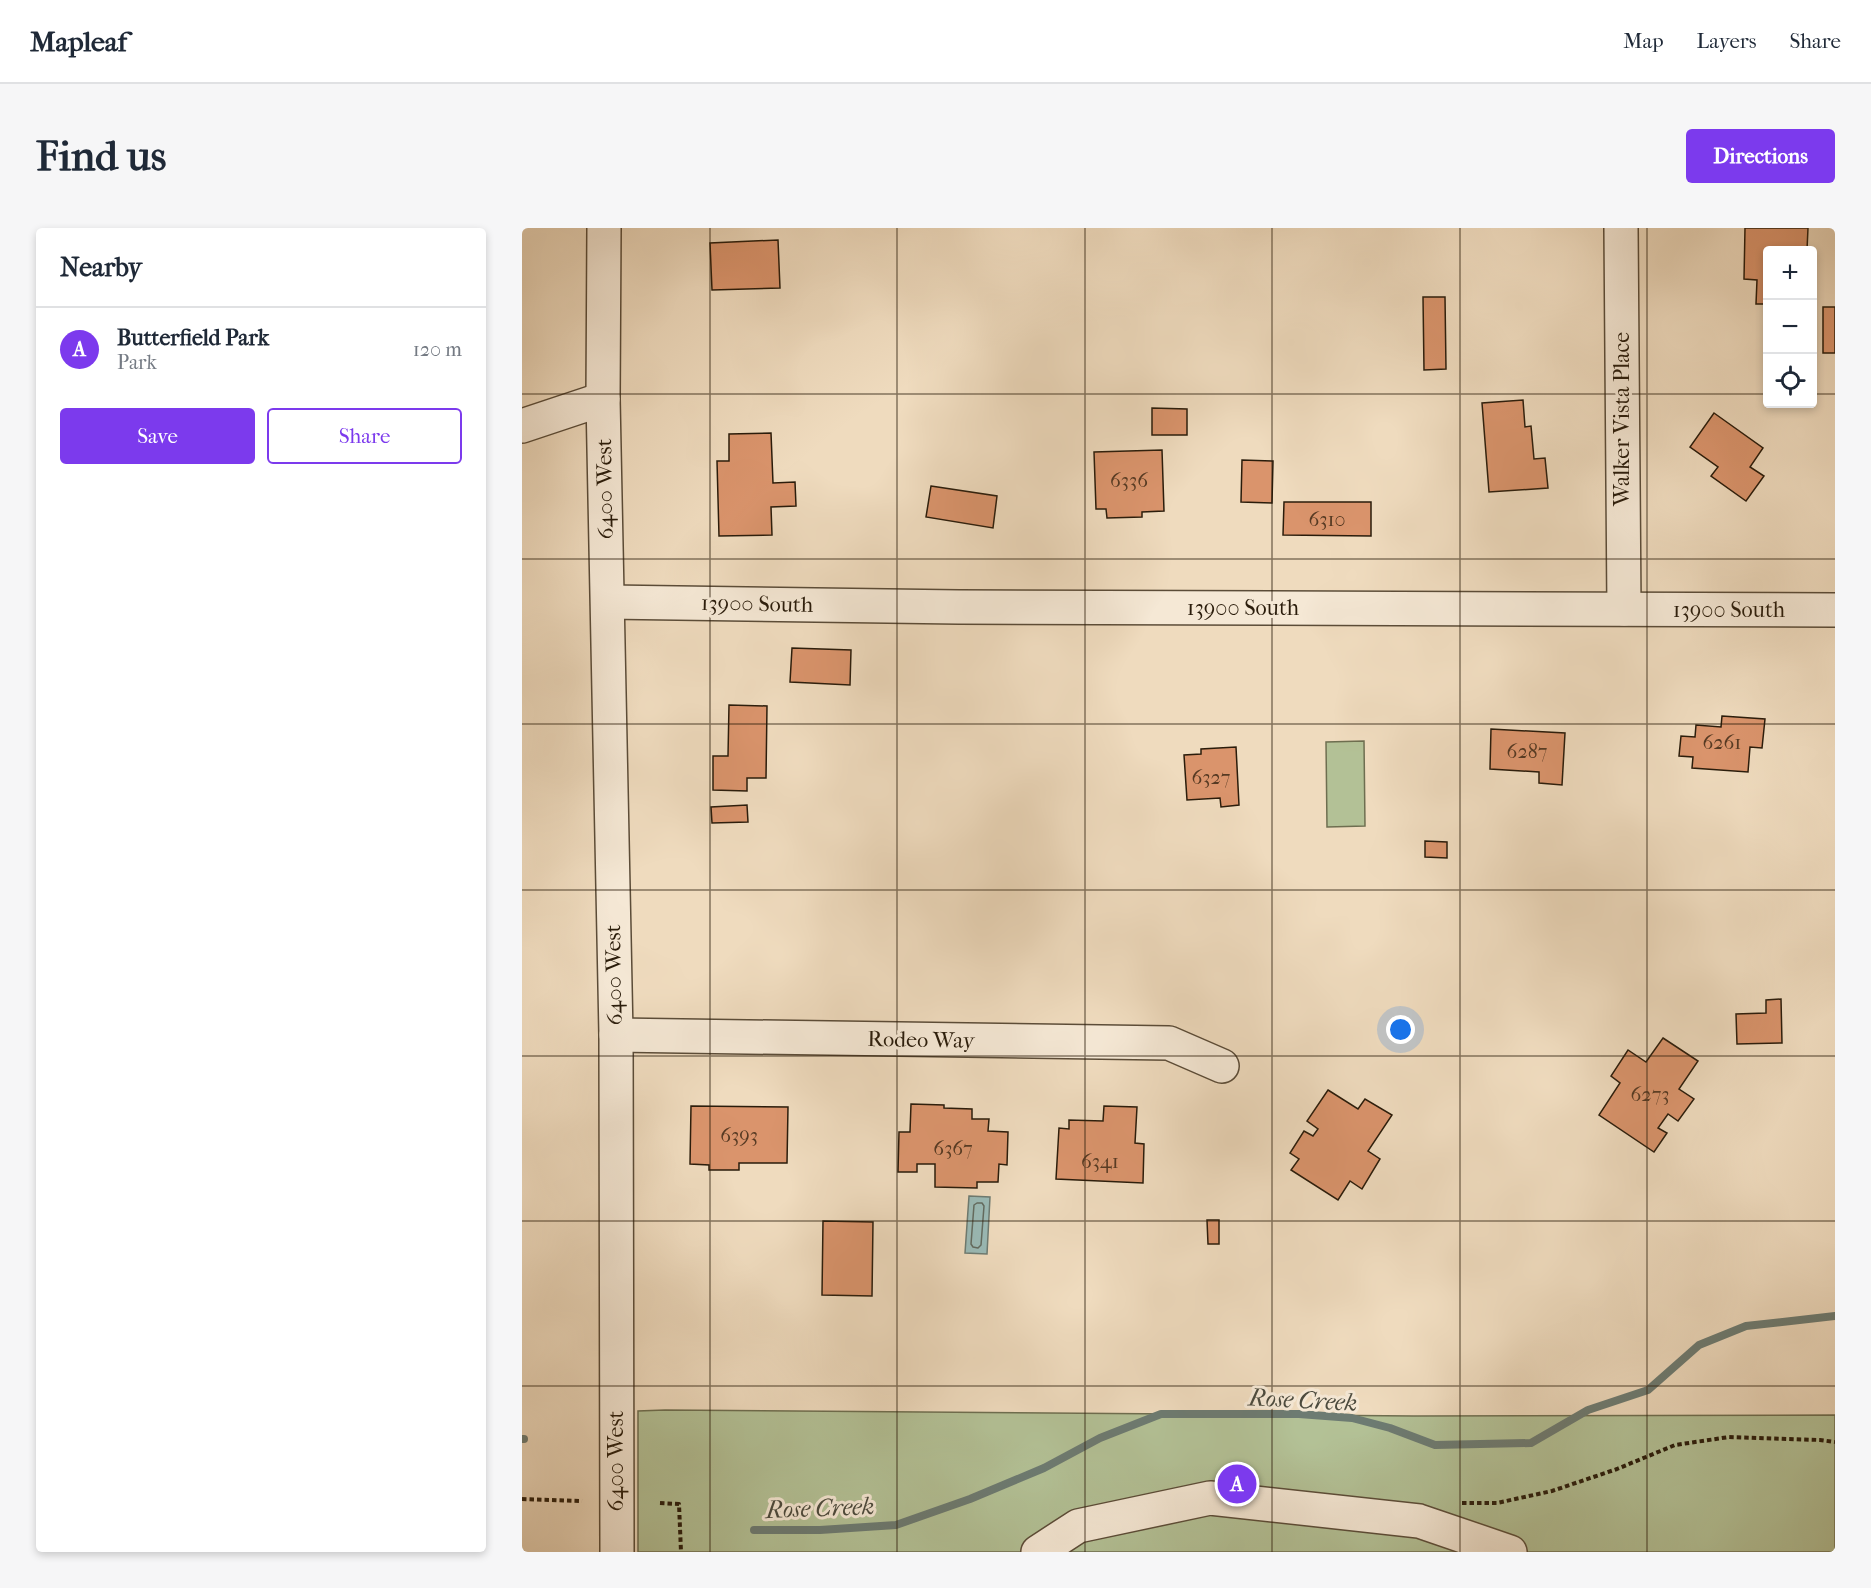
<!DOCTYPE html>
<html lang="en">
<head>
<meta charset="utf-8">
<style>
  :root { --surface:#fff; --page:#f6f6f7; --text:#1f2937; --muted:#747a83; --line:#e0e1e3; --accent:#7c3aed }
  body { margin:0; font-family:"IM FELL French Canon",serif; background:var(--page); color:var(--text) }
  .controls { position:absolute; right:18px; top:18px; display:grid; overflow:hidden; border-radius:6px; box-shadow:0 3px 9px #0003 }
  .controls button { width:54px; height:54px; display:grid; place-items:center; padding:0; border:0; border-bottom:2px solid var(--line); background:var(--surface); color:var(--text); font:30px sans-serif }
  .you { position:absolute; left:879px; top:802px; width:21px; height:21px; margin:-15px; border:4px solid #fff; border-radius:50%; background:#1a73e8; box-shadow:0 0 0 9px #1a73e833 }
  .badge { display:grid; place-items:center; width:39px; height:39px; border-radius:50%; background:var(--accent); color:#fff; font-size:20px; font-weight:700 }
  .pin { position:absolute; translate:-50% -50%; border:3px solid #fff; box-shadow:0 2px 6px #0006 }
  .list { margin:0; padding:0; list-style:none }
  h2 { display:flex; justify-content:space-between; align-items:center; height:78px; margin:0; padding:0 24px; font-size:26px }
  h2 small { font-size:20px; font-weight:400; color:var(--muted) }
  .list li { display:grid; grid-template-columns:39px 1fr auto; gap:18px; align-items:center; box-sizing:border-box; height:84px; padding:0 24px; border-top:2px solid var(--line) }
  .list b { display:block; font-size:22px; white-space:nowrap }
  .list p { margin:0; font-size:20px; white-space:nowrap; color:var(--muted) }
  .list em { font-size:20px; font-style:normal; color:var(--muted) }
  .actions { display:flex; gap:12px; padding:18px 24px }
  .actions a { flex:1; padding:14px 0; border:2px solid var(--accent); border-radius:6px; text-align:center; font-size:21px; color:var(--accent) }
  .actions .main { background:var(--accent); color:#fff }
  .icon { flex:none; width:33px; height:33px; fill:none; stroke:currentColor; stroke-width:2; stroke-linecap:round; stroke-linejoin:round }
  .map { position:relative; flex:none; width:1313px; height:1324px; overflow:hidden; border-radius:6px }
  header { display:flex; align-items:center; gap:36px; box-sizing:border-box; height:84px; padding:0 30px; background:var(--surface); border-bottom:2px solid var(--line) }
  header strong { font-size:28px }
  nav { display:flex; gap:33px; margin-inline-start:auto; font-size:21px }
  .intro { display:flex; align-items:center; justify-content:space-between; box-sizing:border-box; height:144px; padding:0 36px }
  h1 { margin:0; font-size:42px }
  .button { padding:15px 27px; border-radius:6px; background:var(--accent); color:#fff; font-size:21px; font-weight:700 }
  main { display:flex; gap:36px; padding:0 36px }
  aside { flex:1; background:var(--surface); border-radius:6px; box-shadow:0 3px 9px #0003 }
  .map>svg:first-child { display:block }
</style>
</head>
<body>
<header>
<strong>Mapleaf</strong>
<nav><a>Map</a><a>Layers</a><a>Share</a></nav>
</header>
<div class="intro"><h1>Find us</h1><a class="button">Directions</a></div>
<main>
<aside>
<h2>Nearby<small></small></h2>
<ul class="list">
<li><span class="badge">A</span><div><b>Butterfield Park</b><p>Park</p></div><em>120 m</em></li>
</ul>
<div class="actions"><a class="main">Save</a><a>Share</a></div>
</aside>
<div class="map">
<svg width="1313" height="1324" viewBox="0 0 1313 1324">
  <rect width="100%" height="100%" fill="#efdbbe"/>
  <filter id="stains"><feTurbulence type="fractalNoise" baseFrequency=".00333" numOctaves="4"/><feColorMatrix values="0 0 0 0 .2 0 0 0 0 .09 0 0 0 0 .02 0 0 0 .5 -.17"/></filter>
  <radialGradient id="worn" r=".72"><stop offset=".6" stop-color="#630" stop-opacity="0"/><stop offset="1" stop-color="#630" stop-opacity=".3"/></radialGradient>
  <!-- green -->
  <g fill="#b3c196" stroke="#6e6e50" stroke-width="1.5">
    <polygon points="842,513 843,598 805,599 804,514"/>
    <polygon points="143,1182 892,1188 1313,1187 1313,1324 116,1324 116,1183"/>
  </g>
  <!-- water -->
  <polygon fill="#9abab6" stroke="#6d7b72" stroke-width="1.5" points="447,968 468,969 465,1026 443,1025"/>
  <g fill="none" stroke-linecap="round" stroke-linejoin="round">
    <!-- shore -->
    <polygon stroke="#626b60" stroke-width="1.5" points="455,975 460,975 462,978 459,1017 456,1020 451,1019 449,1016 452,977"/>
    <!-- stream -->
    <g stroke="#6d7b72" stroke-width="8">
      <polyline points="0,1211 2,1211"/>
      <polyline points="232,1302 298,1302 374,1297 448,1271 522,1240 578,1210 639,1186 777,1186 830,1190 868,1200 913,1217 1009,1215 1066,1182 1126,1162 1177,1117 1224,1098 1313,1088"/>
    </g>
  </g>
  <!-- building -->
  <g fill="#da946c" stroke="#2a1c0b" stroke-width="1.5">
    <polygon points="1223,0 1286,0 1285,22 1246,22 1246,76 1234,76 1235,52 1222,51"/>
    <polygon points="256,12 258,60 190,62 188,15"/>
    <polygon points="901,69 923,69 924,141 902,142"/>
    <rect x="1301" y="79" width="12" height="46"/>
    <polygon points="1001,172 1003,199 1009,198 1012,231 1023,230 1026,260 967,264 960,175"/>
    <polygon points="630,180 665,181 665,207 630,207"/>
    <polygon points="1192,185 1241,220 1228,239 1242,248 1224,273 1189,248 1196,239 1168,219"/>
    <polygon points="249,205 251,255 273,254 274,278 249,279 250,307 197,308 195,233 207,233 207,206"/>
    <polygon points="640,222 642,283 620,284 620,289 585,290 584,281 574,281 572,224"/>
    <polygon points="720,232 751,233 750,275 719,274"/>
    <polygon points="409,258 475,268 471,300 404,289"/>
    <polygon points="762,274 849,274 849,308 761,307"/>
    <polygon points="270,420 329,422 328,457 268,454"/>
    <polygon points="207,477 245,478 244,550 225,550 225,563 191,562 191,528 206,528"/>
    <polygon points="1200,488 1243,491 1240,520 1228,519 1226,544 1170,540 1171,529 1157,528 1159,508 1173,509 1174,497 1199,499"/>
    <polygon points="969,501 1043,505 1040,557 1017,555 1017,544 968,541"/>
    <polygon points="714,519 717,577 699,579 698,570 665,572 662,527 679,526 679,521"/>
    <polygon points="225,577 226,594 190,595 189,579"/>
    <polygon points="903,613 925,614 925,630 903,629"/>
    <polygon points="1259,771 1260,815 1215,816 1214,786 1244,785 1244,772"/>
    <polygon points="1141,810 1176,833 1157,861 1172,871 1156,893 1146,886 1136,900 1145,905 1132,924 1077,887 1098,855 1089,848 1106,822 1124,834"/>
    <polygon points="806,862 836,881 843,871 870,887 846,923 858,931 840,961 828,953 816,972 769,942 777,931 768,925 782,903 791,908 796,901 785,893"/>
    <polygon points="389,876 422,877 422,880 450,881 450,891 467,891 466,903 486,904 485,937 477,936 476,954 455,954 455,960 413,959 413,936 395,936 395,944 376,944 377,904 388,904"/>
    <polygon points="169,878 266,879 265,935 217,935 217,942 187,942 187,937 168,936"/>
    <polygon points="582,878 615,879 613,915 622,916 621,955 534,951 537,900 547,901 547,892 581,893"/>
    <polygon points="685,992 697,992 697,1016 686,1016"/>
    <polygon points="301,993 351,994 350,1068 300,1067"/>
  </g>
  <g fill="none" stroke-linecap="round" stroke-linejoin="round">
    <defs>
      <g id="minor">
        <polyline points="82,0 81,171 94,807 95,1324"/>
        <polyline points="1099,0 1102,381"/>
        <polyline points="0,198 81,171"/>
        <polyline points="86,374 437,379 1313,382"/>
        <polyline points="94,807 647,815 700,838"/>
        <polyline points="516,1324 556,1298 688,1270 897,1293 988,1324"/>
      </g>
    </defs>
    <!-- minor casing -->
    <use href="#minor" stroke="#5b4c38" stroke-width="36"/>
    <!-- path -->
    <g stroke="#2a1c0b" stroke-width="4" stroke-dasharray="4.5 3" stroke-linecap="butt">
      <polyline points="0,1271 60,1273"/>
      <polyline points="138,1275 157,1276 159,1324"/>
      <polyline points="940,1275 975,1275 1030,1263 1095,1241 1153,1217 1207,1209 1298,1212 1313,1214"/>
    </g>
    <!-- minor -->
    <use href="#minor" stroke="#f5e8d5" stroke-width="33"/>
  </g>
  <!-- grid -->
  <path fill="none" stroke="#2a1c0b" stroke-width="1.5" stroke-opacity="0.55" d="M188 0V1324M375 0V1324M563 0V1324M750 0V1324M938 0V1324M1125 0V1324M0 166H1246M1290 166H1313M0 331H1313M0 496H1313M0 662H1313M0 828H1313M0 993H1313M0 1158H1313"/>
  <g text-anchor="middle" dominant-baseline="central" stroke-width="6" stroke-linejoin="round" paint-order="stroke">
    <!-- number labels -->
    <g font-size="20" fill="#563a23">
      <text x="607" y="252">6336</text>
      <text x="805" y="291">6310</text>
      <text x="1200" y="514">6261</text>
      <text x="1005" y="523">6287</text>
      <text x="689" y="549">6327</text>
      <text x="1128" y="866">6273</text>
      <text x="217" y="907">6393</text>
      <text x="431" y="920">6367</text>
      <text x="578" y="933">6341</text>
    </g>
    <!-- street labels -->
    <g font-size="22" fill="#2a1c0b" stroke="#f5e8d5">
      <text transform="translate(1100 191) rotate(-90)">Walker Vista Place</text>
      <text transform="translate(83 261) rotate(-91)">6400 West</text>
      <text transform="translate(235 376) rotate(1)">13900 South</text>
      <text x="721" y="380">13900 South</text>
      <text x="1207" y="382">13900 South</text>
      <text transform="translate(92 747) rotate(-91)">6400 West</text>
      <text transform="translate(399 812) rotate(1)">Rodeo Way</text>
      <text transform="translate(94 1233) rotate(-90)">6400 West</text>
    </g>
    <!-- water labels -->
    <g font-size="24" font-style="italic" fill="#4c4b3e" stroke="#f5e8d5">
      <text transform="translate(781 1172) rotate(3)">Rose Creek</text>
      <text transform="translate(298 1280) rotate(-2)">Rose Creek</text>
    </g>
  </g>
  <rect width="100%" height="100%" filter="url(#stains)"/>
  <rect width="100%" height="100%" fill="url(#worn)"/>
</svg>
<div class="controls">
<button>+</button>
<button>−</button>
<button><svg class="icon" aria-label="locate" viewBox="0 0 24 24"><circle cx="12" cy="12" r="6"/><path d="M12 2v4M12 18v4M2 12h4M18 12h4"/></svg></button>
</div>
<div class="you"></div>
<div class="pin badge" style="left:715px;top:1256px">A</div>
</div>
</main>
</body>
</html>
